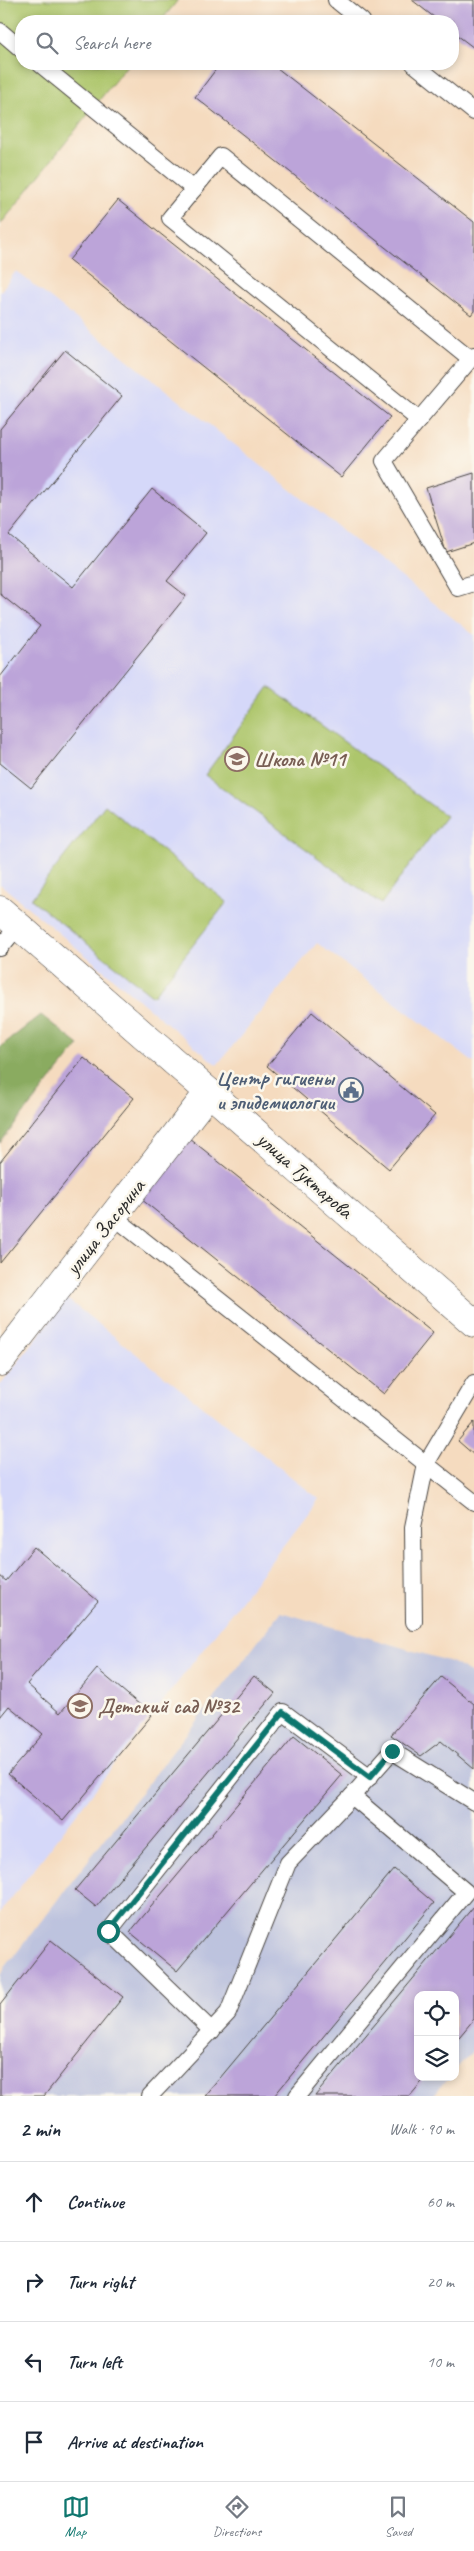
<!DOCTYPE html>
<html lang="en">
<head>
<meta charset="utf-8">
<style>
  :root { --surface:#fff; --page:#f2f2f3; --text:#1f2937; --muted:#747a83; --line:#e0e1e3; --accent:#0f766e }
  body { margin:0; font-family:Caveat,sans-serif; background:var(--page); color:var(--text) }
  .controls { position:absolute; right:15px; bottom:15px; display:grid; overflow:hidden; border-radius:10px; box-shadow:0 2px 8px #0003 }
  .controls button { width:45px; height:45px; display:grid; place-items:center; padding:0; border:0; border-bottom:1px solid var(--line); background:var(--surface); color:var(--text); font:25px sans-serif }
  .stop { position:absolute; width:15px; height:15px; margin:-11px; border:4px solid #0f766e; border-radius:50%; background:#fff }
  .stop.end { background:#0f766e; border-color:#fff; box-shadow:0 1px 5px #0008 }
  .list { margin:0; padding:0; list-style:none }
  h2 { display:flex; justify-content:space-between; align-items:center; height:65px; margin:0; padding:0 20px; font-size:21px }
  h2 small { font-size:16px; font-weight:400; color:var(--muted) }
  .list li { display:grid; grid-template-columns:32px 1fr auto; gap:15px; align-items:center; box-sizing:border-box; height:80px; padding:0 20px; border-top:1px solid var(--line) }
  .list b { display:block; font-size:19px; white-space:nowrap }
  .list em { font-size:16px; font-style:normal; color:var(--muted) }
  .icon { flex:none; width:28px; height:28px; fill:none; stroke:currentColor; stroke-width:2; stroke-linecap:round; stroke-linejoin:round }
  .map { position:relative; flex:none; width:474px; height:2096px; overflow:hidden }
  .search { position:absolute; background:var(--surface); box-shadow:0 2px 8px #0003; left:15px; right:15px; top:15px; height:55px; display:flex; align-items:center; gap:12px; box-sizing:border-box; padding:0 18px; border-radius:20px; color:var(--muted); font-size:19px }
  .sheet { height:385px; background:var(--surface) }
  nav { display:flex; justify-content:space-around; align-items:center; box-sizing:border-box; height:70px; border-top:1px solid var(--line); background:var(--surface); font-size:14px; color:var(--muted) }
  nav a { display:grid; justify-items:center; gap:2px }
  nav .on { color:var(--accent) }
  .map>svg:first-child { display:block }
</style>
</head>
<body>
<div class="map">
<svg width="474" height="2096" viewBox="0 0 474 2096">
  <rect width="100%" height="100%" fill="#fbf7ec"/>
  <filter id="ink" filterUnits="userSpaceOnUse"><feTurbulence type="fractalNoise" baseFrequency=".02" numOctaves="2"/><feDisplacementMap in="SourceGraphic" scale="10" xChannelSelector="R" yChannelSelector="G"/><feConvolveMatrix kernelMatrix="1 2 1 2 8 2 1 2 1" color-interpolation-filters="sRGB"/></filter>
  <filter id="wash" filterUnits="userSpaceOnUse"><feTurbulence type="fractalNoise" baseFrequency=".0096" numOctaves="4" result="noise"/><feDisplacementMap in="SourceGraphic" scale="20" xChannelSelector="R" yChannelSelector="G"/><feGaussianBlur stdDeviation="1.12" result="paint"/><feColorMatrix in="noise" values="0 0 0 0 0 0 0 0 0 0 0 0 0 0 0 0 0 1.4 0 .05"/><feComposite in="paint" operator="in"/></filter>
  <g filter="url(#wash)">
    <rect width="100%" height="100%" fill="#f5dbbf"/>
    <!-- built -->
    <g fill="#d5d8f9">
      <polygon points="16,271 474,635 474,1063 317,943 217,1065 0,884 0,292"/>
      <polygon points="67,1299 319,1499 0,1913 0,1385"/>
    </g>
    <!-- industrial -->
    <polygon fill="#bdc3de" points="281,1612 451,1662 474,1675 474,2049 455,2070 455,1995 418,1995 418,2077 449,2077 433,2096 0,2096 0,1974"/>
    <!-- green -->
    <g fill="#adc66c" stroke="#6c784c">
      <polygon points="0,0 178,0 161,21 21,21 21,64 128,64 0,225"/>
      <polygon points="269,687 446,816 381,904 205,775"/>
      <polygon points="105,805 227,902 153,996 31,899"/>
    </g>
    <!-- forest -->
    <polygon fill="#8aab60" stroke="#5a6b46" points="41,1015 79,1045 0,1143 0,1047"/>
    <g id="blocks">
      <!-- building -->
      <g fill="#bca4d9">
        <polygon points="412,0 474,0 474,48 453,32 453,21 439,21"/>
        <polygon points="220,64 272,64 474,222 474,311 471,315 195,97"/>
        <polygon points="118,200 390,417 341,477 69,260"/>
        <polygon points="65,350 122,396 9,535 73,587 152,489 206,533 167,581 186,596 31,788 0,763 0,677 40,626 0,594 0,429"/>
        <polygon points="474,473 474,543 446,552 426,488"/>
        <polygon points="312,1012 435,1115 389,1169 267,1066"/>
        <polygon points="84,1058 134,1098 0,1263 0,1162"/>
        <polygon points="189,1138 433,1333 384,1394 141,1199"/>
        <polygon points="474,1422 474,1455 458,1441"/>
        <polygon points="34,1547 98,1601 27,1684 60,1713 97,1669 152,1715 63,1821 8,1774 43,1734 9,1706 0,1717 0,1576 6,1581"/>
        <polygon points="254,1676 275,1693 96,1907 75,1890"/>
        <polygon points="441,1677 474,1704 474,1769 441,1741 421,1756 391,1735"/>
        <polygon points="294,1736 342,1775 177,1971 130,1932"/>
        <polygon points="394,1869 434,1903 274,2096 205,2096"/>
        <polygon points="474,1906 474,2019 455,2042 455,1995 418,1995 418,2077 426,2077 410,2096 315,2096"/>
        <polygon points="51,1940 123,1997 44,2096 0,2096 0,2005"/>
      </g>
    </g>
  </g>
  <g filter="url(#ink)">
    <use href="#blocks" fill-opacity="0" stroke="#494541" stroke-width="1"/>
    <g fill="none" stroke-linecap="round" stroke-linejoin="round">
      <defs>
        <g id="lane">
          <polyline points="336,0 362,21"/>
          <polyline points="0,31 21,49"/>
          <polyline points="40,64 194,189"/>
          <polyline points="414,64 474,112"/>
          <polyline points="474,355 384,461 458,588 474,583"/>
          <polyline points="419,420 170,218 221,156 471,359"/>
          <polyline points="0,948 18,926"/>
          <polyline points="113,1216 474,1502"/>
          <polyline points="414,1622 413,1527 426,1464 474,1383"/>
          <polyline points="352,1796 392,1751 474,1802"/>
          <polyline points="212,2031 109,1931 283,1712 370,1777"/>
          <polyline points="150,2096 228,2013 288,1863 352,1796 466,1892 297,2096"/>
        </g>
        <g id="street">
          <polyline points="0,910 474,1323"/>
          <polyline points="0,1362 209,1092"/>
        </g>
      </defs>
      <!-- lane casing -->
      <use href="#lane" stroke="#494541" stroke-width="18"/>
      <!-- street casing -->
      <use href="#street" stroke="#494541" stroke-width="29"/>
      <!-- lane -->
      <use href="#lane" stroke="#fff" stroke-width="16"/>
      <!-- street -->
      <use href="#street" stroke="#fff" stroke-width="28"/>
    </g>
  </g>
  <g fill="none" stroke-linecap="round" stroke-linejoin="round" filter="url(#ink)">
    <!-- route -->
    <polyline stroke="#0f766e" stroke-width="6" points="108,1931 283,1712 370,1777 392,1751"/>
  </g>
  <!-- icons -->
  <defs>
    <symbol id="school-ring" viewBox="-11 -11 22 22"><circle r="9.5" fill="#fbf7ec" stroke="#8d6e63" stroke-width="1.5"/><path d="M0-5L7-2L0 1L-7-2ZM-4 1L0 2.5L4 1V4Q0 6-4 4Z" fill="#8d6e63"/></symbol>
    <symbol id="civic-ring" viewBox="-11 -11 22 22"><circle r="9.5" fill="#fbf7ec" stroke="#5c6f8a" stroke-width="1.5"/><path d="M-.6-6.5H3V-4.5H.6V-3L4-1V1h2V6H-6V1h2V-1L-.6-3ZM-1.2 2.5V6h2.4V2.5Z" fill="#5c6f8a"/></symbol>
  </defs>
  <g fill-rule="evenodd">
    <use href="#school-ring" x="223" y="745" width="28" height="28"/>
    <use href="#civic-ring" x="337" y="1076" width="28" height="28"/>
    <use href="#school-ring" x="66" y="1692" width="28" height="28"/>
  </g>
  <g text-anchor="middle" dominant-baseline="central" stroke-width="5" stroke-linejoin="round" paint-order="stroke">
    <!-- education labels -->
    <g font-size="21" font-weight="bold" fill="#785e54" stroke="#fbf7ec" text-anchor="start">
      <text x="254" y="759">Школа №11</text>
      <text x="98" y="1706">Детский сад №32</text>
    </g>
    <!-- service labels -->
    <g font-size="21" font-weight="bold" fill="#4e5e75" stroke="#fbf7ec" text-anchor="end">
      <text x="334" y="1078">Центр гигиены<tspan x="334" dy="24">и эпидемиологии</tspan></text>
    </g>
    <!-- street labels -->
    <g font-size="21" fill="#2b2b2b" stroke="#fbf7ec">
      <text transform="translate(305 1175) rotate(41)">улица Туктарова</text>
      <text transform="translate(105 1227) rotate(-52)">улица Засорина</text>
    </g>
  </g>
</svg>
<div class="controls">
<button><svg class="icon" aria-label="locate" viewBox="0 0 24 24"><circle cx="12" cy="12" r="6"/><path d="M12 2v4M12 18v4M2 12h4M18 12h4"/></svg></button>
<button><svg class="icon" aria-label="layers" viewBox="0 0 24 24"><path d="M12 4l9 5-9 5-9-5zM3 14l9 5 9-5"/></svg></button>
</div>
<div class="stop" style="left:108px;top:1931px"></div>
<div class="stop end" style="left:392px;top:1751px"></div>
<div class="search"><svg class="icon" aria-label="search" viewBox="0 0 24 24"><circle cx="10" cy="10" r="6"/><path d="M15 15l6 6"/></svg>Search here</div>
</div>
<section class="sheet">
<h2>2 min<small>Walk · 90 m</small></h2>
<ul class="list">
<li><svg class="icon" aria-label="ahead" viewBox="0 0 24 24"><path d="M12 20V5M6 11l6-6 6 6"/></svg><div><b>Continue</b></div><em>60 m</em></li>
<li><svg class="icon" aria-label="right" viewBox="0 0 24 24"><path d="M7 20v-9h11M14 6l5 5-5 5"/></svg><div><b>Turn right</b></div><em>20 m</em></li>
<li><svg class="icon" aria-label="left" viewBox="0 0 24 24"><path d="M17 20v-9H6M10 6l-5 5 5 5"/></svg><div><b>Turn left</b></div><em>10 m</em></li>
<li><svg class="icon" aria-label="arrive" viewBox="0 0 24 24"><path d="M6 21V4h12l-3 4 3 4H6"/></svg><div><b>Arrive at destination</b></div></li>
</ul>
</section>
<nav>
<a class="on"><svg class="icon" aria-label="map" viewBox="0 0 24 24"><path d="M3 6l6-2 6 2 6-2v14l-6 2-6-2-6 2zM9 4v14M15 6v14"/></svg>Map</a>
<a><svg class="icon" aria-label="directions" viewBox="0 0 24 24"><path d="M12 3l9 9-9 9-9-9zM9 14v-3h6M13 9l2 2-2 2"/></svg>Directions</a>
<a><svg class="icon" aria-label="saved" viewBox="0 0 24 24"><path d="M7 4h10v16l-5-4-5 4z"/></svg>Saved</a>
</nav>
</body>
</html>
